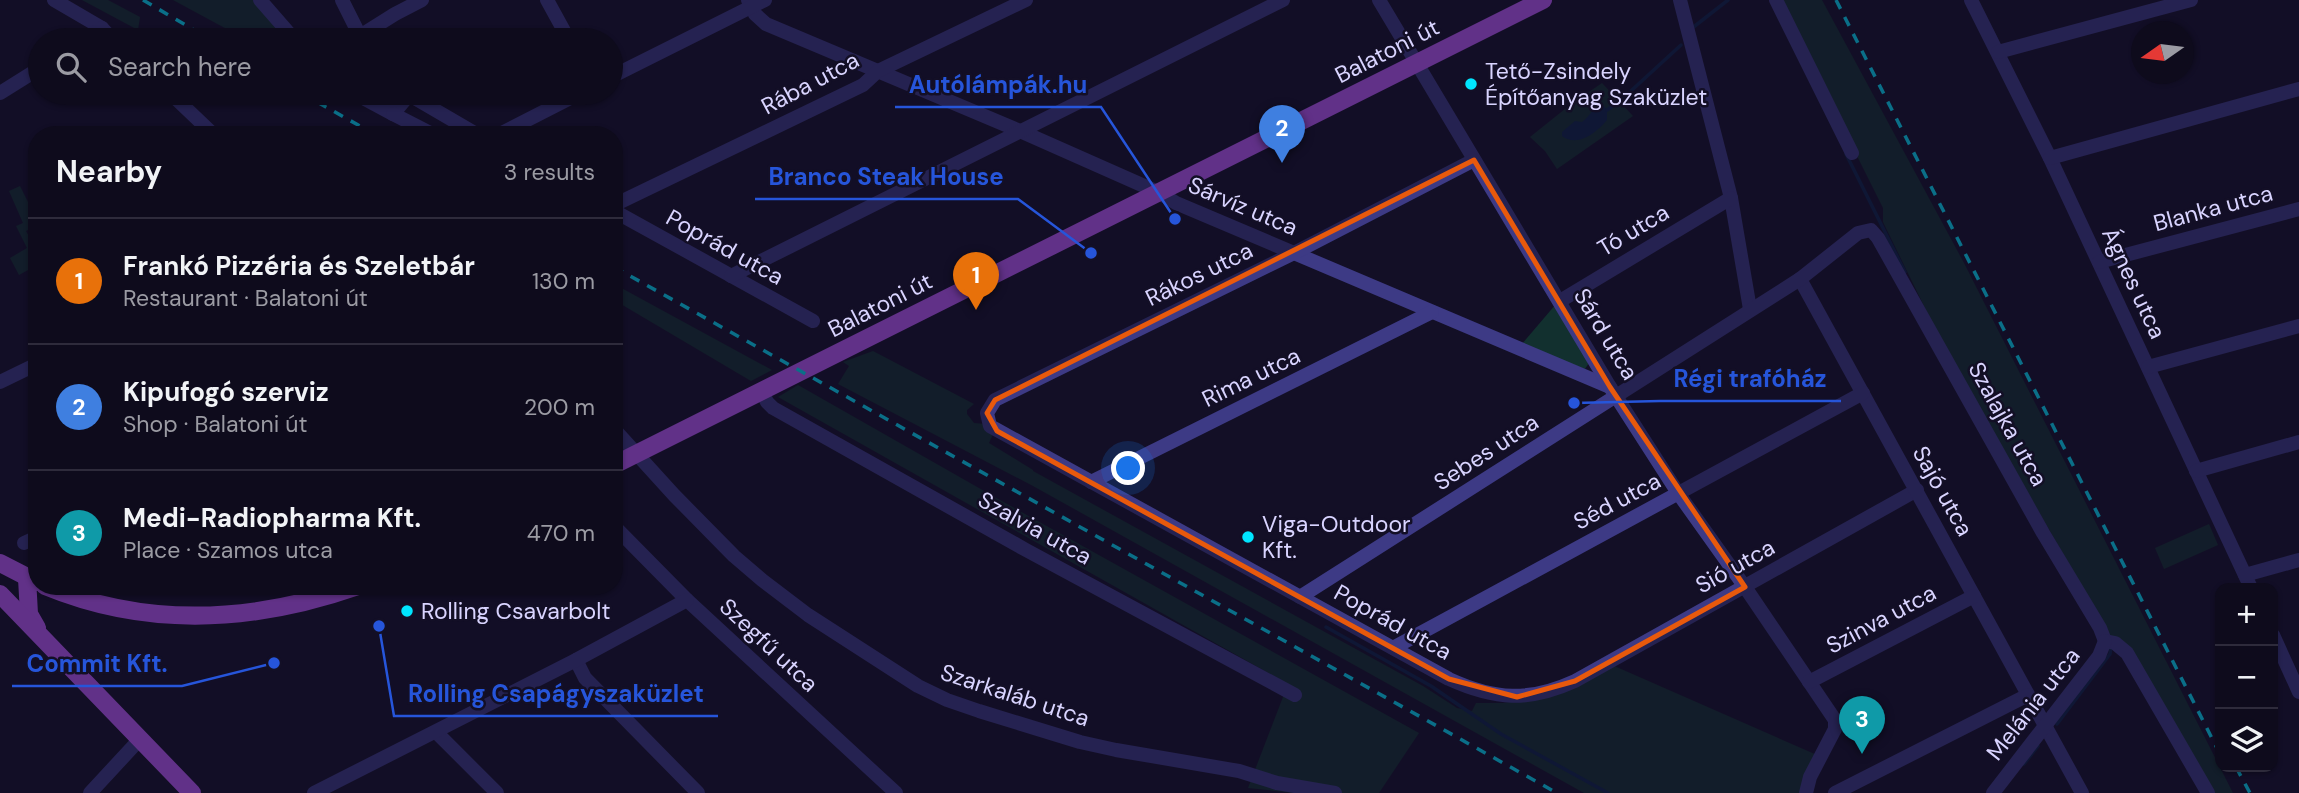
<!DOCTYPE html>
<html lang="en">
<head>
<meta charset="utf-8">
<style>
  :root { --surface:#0e0b1c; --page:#171425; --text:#f1f3f6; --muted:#9b9ba3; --line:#2e2b3b; --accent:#ea580c }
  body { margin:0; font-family:"DM Sans",sans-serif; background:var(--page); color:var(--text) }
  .controls { position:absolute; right:21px; bottom:21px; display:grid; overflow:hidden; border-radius:14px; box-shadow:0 2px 5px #0004 }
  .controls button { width:63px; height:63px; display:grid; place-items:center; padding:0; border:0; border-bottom:2px solid var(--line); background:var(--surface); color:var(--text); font:35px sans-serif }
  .compass { position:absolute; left:2131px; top:21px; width:63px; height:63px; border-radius:50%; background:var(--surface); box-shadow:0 2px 5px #0004; rotate:256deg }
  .you { position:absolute; left:1129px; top:469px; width:24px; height:24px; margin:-18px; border:5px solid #fff; border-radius:50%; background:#1a73e8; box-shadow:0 0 0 10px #1a73e833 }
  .badge { display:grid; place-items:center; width:46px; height:46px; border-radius:50%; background:var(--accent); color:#fff; font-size:23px; font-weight:700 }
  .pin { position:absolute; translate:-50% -58px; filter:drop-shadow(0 2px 4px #0008) }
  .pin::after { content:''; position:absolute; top:37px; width:24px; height:21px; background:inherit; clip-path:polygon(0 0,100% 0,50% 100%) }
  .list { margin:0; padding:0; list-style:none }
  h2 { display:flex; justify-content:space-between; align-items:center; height:91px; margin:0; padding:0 28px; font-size:30px }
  h2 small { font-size:23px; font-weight:400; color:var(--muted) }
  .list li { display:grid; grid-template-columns:46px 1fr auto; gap:21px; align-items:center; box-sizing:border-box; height:126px; padding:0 28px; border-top:2px solid var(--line) }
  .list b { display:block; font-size:26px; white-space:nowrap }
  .list p { margin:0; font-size:23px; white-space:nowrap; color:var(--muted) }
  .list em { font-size:23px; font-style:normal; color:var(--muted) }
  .icon { flex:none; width:38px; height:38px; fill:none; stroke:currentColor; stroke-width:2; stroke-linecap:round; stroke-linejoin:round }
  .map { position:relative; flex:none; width:2299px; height:793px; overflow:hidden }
  .search { position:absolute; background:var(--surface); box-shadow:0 2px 5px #0004; left:28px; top:28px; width:595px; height:77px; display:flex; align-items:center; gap:18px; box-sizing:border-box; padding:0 24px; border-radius:38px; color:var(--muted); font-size:26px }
  .panel { position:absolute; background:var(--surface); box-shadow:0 2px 5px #0004; left:28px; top:126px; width:595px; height:469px; border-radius:28px }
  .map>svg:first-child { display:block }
</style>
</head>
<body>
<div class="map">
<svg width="2299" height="793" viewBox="0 0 2299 793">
  <rect width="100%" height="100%" fill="#130f26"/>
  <!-- green -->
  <g fill="#12302f">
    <polygon points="82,0 108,0 140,17 138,30"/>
    <polygon points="173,0 268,0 303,40 247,40"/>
    <polygon points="1782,0 1822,0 1964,263 2233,793 2212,793 2111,637 1944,347 1883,222 1883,208 1803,48"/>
    <polygon points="1602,83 1633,116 1557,169 1545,151 1530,137 1570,105"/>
    <polygon points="20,186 34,214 37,213 37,225 26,231 37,252 37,265 19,275 10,258 27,248 16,226 23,223 9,191"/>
    <polygon points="614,284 772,370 751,381 614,300"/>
    <polygon points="1556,304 1589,363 1585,369 1521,345"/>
    <polygon points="873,351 974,404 967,410 967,414 974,423 985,424 994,432 989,443 1033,470 1033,471 1423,686 1457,708 1472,711 1476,703 1503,703 1534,698 1612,665 1817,755 1802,793 1584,793 1033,486 838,384 849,366 843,362"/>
    <polygon points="798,385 1000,500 1419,733 1379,793 1294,793 1248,788 1288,684 778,397"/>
    <polygon points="2209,524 2218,545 2164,569 2155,548"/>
  </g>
  <!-- water -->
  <path fill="#0c2248" d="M1598 105 1604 106 1607 110V120C1597 132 1578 148 1562 136V132L1575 121 1582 122C1589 117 1592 110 1598 105Z"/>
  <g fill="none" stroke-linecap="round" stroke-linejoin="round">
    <!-- stream -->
    <g stroke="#0c2248" stroke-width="3.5">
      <polyline points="1691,29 1728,0"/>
      <polyline points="1607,110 1620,101 1681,45"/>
      <polyline points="1846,154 1905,272"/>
      <polyline points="1326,627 1431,686 1501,734 1608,793"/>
      <polyline points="2057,724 2110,654 2111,646"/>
      <polyline points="2024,764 2038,746"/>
    </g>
    <!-- minor -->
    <g stroke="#3d3a85" stroke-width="14">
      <polyline points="54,0 102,28 113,40"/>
      <polyline points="260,0 295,40"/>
      <polyline points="342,0 362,40"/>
      <polyline points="547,0 569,40"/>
      <polyline points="748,0 755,14 766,24 1020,131 1160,193 1176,203 1610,387"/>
      <polyline points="1379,0 1610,387 1678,493 1745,587 1835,720 1835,729 1810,777 1806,793"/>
      <polyline points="1680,0 1731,198 1750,309"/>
      <polyline points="1776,0 1852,153"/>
      <polyline points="1971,0 2050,158 2251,588"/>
      <polyline points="360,36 395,14 422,0"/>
      <polyline points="85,40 102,28"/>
      <polyline points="1998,52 2191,0"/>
      <polyline points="611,77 765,0"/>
      <polyline points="0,93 40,68"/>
      <polyline points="170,93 214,135"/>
      <polyline points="354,93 393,114 409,95"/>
      <polyline points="406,93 478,135"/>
      <polyline points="393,114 434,135"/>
      <polyline points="498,135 580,93"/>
      <polyline points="2050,158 2299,89"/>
      <path d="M1474 160 1296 252 995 400 987 413 990 426 1449 679C1495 700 1529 702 1575 681L1917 490"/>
      <polyline points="614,205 863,85 878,71 1026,0"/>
      <polyline points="614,211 813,321"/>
      <polyline points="2099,262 2299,209"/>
      <polyline points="731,276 1283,0"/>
      <polyline points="1800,279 2082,793"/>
      <polyline points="1560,301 1731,198"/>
      <polyline points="2148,367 2299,326"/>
      <polyline points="0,382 37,364"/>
      <polyline points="762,391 767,402 773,408 1026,550 1295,695"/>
      <polyline points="614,429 674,495 734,556 762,580 808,615 918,686 947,700 979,711 1080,742 1116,750 1239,771 1277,783 1335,793"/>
      <polyline points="2196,471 2299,442"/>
      <polyline points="1091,482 1432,312"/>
      <polyline points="614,526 687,600 896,793"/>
      <polyline points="24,543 37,537"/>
      <polyline points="2245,575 2299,560"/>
      <polyline points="1300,597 1800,279 1858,233 1871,230 1878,238 2043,533 2100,628 2105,641"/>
      <polyline points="2273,635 2299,692"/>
      <polyline points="2105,641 2115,643 2127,653 2208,793"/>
      <polyline points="1393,648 1863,393"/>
      <polyline points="576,660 585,678 698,793"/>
      <polyline points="1809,682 1974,596"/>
      <polyline points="436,732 497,793"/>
      <polyline points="90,793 140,739"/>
      <polyline points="314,793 576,660 687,600"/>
      <polyline points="1835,793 2028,695"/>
      <polyline points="1993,793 2099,656 2105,641"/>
    </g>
    <!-- major -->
    <g stroke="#c25bff" stroke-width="18">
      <polyline points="614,465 1543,0"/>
      <polyline points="0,563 37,582"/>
      <polyline points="27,578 29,614 37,628"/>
      <path d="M45 586C149 629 255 622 358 586"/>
      <polyline points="0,594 192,793"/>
    </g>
    <!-- rail -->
    <g stroke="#00e5ff" stroke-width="3.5" stroke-dasharray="10 9" stroke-linecap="butt">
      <polyline points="143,0 211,40"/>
      <polyline points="1836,0 2220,754"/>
      <polyline points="301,93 376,135"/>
      <polyline points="614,267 1557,793"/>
      <polyline points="2236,767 2250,793"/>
    </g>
  </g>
  <!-- marked area -->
  <path d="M0 0H2299V793H0ZM1474 160 1610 387 1745 587 1575 681 1517 697 1449 679 997 431 987 413 995 400Z" fill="#130f26" fill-opacity=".55" fill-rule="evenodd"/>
  <path fill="none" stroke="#e8590c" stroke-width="5" stroke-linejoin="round" d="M1474 160 1610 387 1745 587 1575 681 1517 697 1449 679 997 431 987 413 995 400Z"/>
  <!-- markers -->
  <g fill="#00e5ff" stroke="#130f26" stroke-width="2.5">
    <circle cx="1471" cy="84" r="7"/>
    <circle cx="1248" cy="537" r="7"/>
    <circle cx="407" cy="611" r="7"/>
  </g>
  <g text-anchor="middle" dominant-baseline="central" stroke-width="5" stroke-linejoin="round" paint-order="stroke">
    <!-- street labels -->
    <g font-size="23" fill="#d9d4ff" stroke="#130f26">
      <text transform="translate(1387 51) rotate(-27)">Balatoni út</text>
      <text transform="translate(810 83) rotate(-28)">Rába utca</text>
      <text transform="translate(1243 206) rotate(23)">Sárvíz utca</text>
      <text transform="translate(2213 208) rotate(-15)">Blanka utca</text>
      <text transform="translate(1633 230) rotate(-31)">Tó utca</text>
      <text transform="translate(725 247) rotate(29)">Poprád utca</text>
      <text transform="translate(1199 274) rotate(-26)">Rákos utca</text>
      <text transform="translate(2134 283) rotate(65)">Ágnes utca</text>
      <text transform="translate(880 305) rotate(-27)">Balatoni út</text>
      <text transform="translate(1606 334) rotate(59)">Sárd utca</text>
      <text transform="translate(1251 377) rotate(-26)">Rima utca</text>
      <text transform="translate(2008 424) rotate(61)">Szalajka utca</text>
      <text transform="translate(1486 452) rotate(-33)">Sebes utca</text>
      <text transform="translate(1943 491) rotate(61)">Sajó utca</text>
      <text transform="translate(1617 501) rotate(-28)">Séd utca</text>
      <text transform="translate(1035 528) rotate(29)">Szalvia utca</text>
      <text transform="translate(1735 566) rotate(-29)">Sió utca</text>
      <text transform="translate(1881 619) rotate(-28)">Szinva utca</text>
      <text transform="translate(1393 622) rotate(29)">Poprád utca</text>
      <text transform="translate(769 645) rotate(43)">Szegfű utca</text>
      <text transform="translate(1015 695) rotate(18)">Szarkaláb utca</text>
      <text transform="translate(2033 704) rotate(-52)">Melánia utca</text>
    </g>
    <!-- poi labels -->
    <g font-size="23" fill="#d9d4ff" stroke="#130f26" text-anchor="start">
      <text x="1485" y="71">Tető-Zsindely<tspan x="1485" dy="26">Építőanyag Szaküzlet</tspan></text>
      <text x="1262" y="524">Viga-Outdoor<tspan x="1262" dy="26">Kft.</tspan></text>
      <text x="421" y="611">Rolling Csavarbolt</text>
    </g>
  </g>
  <!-- callouts -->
  <path fill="none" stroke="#2655da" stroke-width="2.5" d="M1175 219L1101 107H895M1091 253L1018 199H755M1574 403L1660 401H1841M274 663L182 686H12M379 626L394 716H718"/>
  <g fill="#2655da" stroke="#130f26" stroke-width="2.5">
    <circle cx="1175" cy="219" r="7"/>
    <circle cx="1091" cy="253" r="7"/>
    <circle cx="1574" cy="403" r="7"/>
    <circle cx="274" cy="663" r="7"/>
    <circle cx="379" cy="626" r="7"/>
  </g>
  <g font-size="24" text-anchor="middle" font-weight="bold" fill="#2655da" stroke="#130f26" stroke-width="5" stroke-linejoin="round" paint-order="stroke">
    <text x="998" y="93">Autólámpák.hu</text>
    <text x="886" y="185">Branco Steak House</text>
    <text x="1750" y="387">Régi trafóház</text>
    <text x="97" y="672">Commit Kft.</text>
    <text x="556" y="702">Rolling Csapágyszaküzlet</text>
  </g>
</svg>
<div class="controls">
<button>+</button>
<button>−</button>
<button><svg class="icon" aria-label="layers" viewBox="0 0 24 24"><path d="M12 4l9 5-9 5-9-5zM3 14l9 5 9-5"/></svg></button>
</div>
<svg class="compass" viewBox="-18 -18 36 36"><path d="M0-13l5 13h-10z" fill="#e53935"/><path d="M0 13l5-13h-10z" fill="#9b9ba3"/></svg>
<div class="you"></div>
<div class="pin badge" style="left:976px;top:310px;background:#e8710a">1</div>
<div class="pin badge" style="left:1282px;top:163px;background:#3f7fe0">2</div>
<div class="pin badge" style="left:1862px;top:754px;background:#0f9aa8">3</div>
<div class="search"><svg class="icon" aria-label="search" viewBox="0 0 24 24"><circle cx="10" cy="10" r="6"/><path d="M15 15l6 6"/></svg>Search here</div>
<section class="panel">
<h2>Nearby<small>3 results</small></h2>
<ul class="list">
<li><span class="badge" style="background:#e8710a">1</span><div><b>Frankó Pizzéria és Szeletbár</b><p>Restaurant · Balatoni út</p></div><em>130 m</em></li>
<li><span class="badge" style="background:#3f7fe0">2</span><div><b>Kipufogó szerviz</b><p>Shop · Balatoni út</p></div><em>200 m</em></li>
<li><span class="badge" style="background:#0f9aa8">3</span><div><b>Medi-Radiopharma Kft.</b><p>Place · Szamos utca</p></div><em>470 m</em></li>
</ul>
</section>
</div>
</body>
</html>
